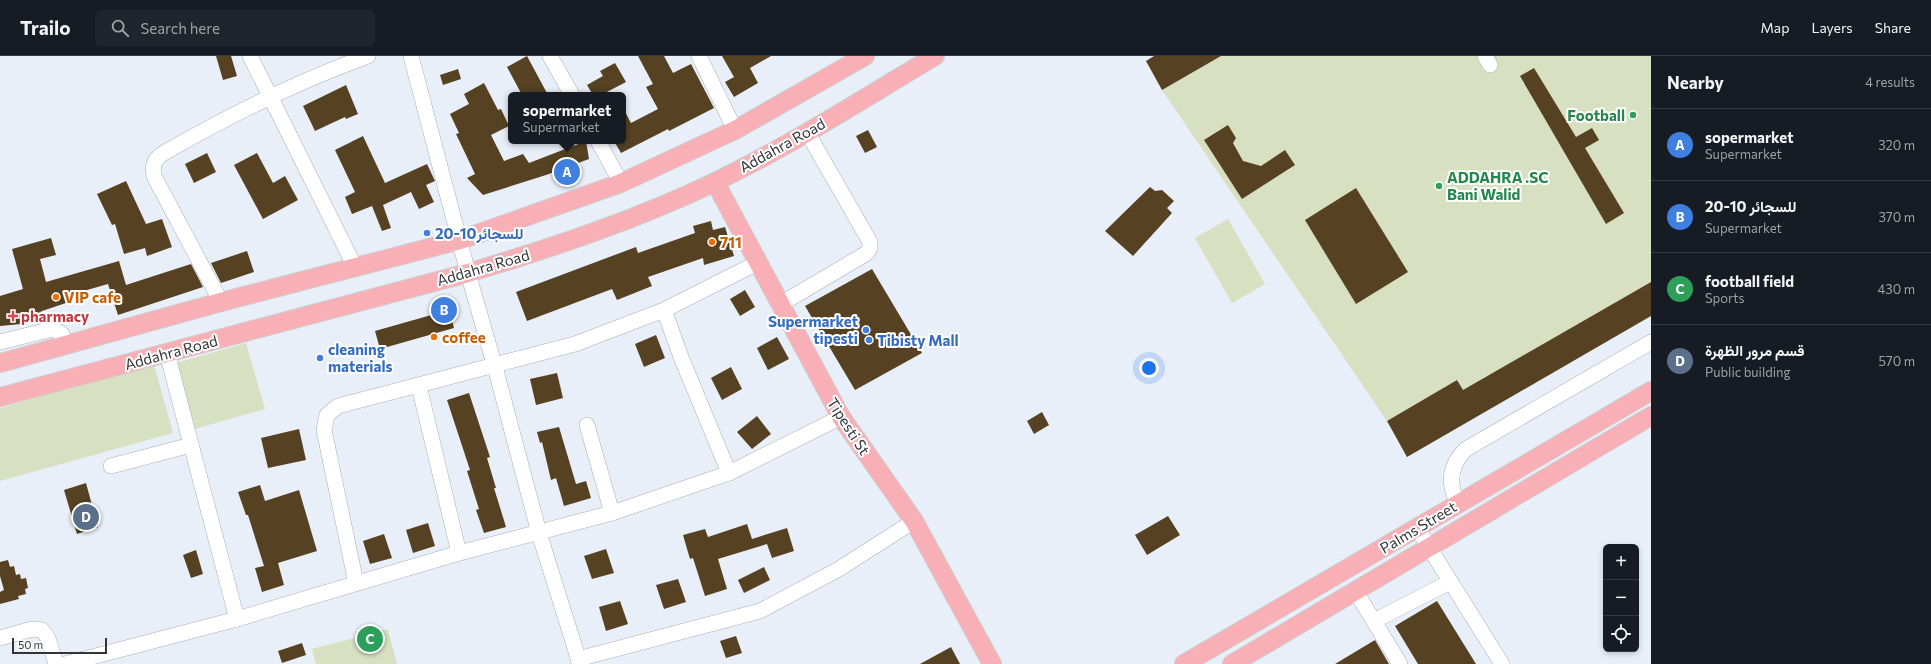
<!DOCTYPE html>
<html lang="en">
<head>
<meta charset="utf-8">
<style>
  :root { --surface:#171b24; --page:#20242c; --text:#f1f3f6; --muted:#9ea1a6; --line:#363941; --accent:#915a11 }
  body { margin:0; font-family:Commissioner,Vazirmatn,sans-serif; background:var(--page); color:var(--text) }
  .controls { position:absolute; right:12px; bottom:12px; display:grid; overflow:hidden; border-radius:6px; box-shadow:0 2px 6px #0003 }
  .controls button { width:36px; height:36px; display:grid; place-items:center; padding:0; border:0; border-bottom:1px solid var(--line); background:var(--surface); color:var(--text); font:20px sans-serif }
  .scale { position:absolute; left:12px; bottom:10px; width:95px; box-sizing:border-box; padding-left:4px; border:2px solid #323437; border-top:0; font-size:11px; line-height:14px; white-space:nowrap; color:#323437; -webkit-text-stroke:3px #fff; paint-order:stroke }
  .you { position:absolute; left:1149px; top:312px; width:14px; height:14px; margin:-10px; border:3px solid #fff; border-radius:50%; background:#1a73e8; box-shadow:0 0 0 6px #1a73e833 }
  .badge { display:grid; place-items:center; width:26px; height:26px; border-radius:50%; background:var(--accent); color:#fff; font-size:13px; font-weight:700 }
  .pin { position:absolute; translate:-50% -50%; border:2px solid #fff; box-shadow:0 1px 4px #0006 }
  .popup { position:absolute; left:508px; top:36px; width:118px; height:52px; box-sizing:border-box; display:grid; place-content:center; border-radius:6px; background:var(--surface); filter:drop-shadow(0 1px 3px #0005); font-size:13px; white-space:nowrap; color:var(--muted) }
  .popup b { font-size:15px; color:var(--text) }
  .popup::after { content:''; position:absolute; left:50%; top:100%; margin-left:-8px; border:8px solid transparent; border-top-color:var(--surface) }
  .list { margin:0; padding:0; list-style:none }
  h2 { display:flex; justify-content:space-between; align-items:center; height:52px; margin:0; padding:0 16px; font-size:17px }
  h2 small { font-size:13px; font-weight:400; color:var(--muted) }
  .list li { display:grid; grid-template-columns:26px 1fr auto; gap:12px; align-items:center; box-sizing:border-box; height:72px; padding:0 16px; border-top:1px solid var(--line) }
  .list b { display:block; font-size:15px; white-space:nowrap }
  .list p { margin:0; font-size:13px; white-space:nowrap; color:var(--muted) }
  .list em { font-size:13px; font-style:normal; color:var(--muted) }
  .icon { flex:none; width:22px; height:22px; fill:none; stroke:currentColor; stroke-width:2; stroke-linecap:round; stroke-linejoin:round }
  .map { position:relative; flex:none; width:1651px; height:608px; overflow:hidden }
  header { display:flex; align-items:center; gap:24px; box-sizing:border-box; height:56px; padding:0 20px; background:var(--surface); border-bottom:1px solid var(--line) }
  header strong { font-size:19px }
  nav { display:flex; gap:22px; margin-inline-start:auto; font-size:14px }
  .search { width:280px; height:36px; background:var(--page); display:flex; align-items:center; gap:10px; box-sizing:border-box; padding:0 14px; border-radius:6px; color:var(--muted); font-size:15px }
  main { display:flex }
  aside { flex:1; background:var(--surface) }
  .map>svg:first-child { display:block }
</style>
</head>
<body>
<header>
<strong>Trailo</strong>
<div class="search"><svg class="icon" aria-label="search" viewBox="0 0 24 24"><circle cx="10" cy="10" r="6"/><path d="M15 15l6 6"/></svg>Search here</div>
<nav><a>Map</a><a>Layers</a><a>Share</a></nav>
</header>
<main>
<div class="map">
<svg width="1651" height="608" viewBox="0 0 1651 608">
  <rect width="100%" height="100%" fill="#e9eff8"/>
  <!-- green -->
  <g fill="#d7e0c1">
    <polygon points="1221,0 1651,0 1651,226 1463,334 1457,324 1387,365 1162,34"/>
    <polygon points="1228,163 1265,228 1232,247 1195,182"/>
    <polygon points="246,287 265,353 195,373 176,307"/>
    <polygon points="154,309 173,377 0,425 0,352"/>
    <polygon points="388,573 397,608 316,608 312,593"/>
  </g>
  <!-- building -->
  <g fill="#564222">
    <polygon points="216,0 231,0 237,20 223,24"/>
    <polygon points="527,0 548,39 522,39 507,11"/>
    <polygon points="638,0 664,0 673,17 691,8 714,52 669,75 668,73 621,97 614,85 623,85 623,52 631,67 658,53 646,31 653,28"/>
    <polygon points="722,0 771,0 750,12 758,27 734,41 725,26 734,21"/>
    <polygon points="1154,0 1221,0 1162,34 1146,5"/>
    <polygon points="615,7 626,26 601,39 593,39 587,29 603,20 600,15"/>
    <polygon points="1534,12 1576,81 1592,72 1599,84 1585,92 1624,157 1606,168 1520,20"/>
    <polygon points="458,13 461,23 443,29 440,19"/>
    <polygon points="484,27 498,54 501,53 509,70 491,79 504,105 523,98 529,107 586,85 589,103 546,119 483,139 467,122 475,118 456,78 459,77 450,58 469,48 464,38"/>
    <polygon points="346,29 358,58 346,63 345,61 315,75 303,50"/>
    <polygon points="1228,69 1236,82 1233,87 1243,105 1261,110 1285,94 1295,109 1242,143 1204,84"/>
    <polygon points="868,74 877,91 865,97 856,80"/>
    <polygon points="363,80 385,127 427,108 435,125 426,129 434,146 419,153 411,136 383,149 391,172 382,175 372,150 352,158 345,141 355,136 335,94"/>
    <polygon points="207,97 216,116 194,127 185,108"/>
    <polygon points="257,97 273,127 285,120 298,144 263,163 234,109"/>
    <polygon points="126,125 146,168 162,163 172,191 147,200 145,192 124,198 115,168 112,169 97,138"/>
    <polygon points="1150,131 1155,135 1162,134 1174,145 1167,152 1172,157 1133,200 1105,175"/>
    <polygon points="1356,132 1408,216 1356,248 1305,164"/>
    <polygon points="711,165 713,174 725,171 734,200 704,209 703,202 648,221 652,230 617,244 612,233 527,265 516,236 636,191 638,197 695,177 693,170"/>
    <polygon points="51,182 56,199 40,203 46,226 119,205 126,229 191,208 203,231 118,259 108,228 66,240 69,246 42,255 21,268 0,270 0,240 23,233 12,193"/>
    <polygon points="247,195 254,216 221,227 211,207"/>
    <polygon points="872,213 922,297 855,334 805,250"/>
    <polygon points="1651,226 1651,260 1407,401 1387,365 1457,324 1463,334"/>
    <polygon points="745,234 755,251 740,260 730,243"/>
    <polygon points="449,254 454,272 380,293 375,275"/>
    <polygon points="656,279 665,302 644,311 635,288"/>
    <polygon points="777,281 789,303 768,314 757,292"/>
    <polygon points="731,311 742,333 722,344 711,322"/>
    <polygon points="557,317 563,342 536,349 530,323"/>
    <polygon points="469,337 490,401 487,402 496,432 494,432 506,471 484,477 476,454 479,453 467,415 470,414 447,344"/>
    <polygon points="1042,356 1049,369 1034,378 1027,365"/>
    <polygon points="757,360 771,378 752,393 737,376"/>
    <polygon points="559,371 576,428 586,425 591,442 564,450 556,422 551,424 542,386 540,387 537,376"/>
    <polygon points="299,373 306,404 268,412 261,382"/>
    <polygon points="86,427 98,471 77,478 64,434"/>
    <polygon points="260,429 265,445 299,434 317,495 278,507 284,529 262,536 255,512 264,510 248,459 246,459 238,436"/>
    <polygon points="1168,460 1180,479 1147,499 1135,479"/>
    <polygon points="428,467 435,490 413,497 406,474"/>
    <polygon points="747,468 752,483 787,472 794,495 772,502 767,488 718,503 727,533 705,540 693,502 690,503 683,479 705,473 708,481"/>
    <polygon points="384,478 392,502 370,508 363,485"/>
    <polygon points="606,493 614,517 592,523 584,500"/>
    <polygon points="196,494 203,518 191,522 183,499"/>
    <polygon points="8,504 10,511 14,510 16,519 20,518 21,523 26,522 28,532 25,533 26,538 18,540 19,543 0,548 0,536 4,534 0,520 0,506"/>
    <polygon points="764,511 770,524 744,537 738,524"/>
    <polygon points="678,523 686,546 664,553 656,529"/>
    <polygon points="620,545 628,568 606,575 599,551"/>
    <polygon points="1437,545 1476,608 1418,608 1395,570"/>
    <polygon points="736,580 742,597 726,602 720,585"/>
    <polygon points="1375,584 1389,608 1335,608"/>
    <polygon points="302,587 306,599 282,607 278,595"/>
    <polygon points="951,591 960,608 920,608"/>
  </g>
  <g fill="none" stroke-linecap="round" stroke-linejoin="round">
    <defs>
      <g id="minor">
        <polyline points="250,0 355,211"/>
        <polyline points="411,0 468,217 495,311 539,477 580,608"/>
        <polyline points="550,0 572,39"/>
        <polyline points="699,0 735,74"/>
        <polyline points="1485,0 1490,9"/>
        <polyline points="598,85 621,127"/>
        <path d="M221 246 155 122C151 112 154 104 162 98 228 60 296 26 368 0"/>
        <polyline points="779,249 867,197 870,192 870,186 807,76"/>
        <polyline points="664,254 681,301 729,417"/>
        <polyline points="0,286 53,273 62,278 66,290"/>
        <polyline points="167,297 237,563"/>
        <polyline points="419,330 459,497"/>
        <polyline points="587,369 612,457"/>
        <polyline points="111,410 191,389"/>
        <path d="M1458 447C1447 427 1450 409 1466 393L1651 286"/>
        <polyline points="1417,472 1502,608"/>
        <polyline points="356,527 324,374 327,359 338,350 575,288 664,254 757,207"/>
        <polyline points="1356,536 1400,608"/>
        <polyline points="1374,565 1450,526"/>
        <polyline points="0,582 32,573 42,574 48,582 56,608"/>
        <polyline points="578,603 760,555 839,513 914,465"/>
        <polyline points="65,608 237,563 459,497 612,457 729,417 841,361"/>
      </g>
      <g id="major">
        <polyline points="715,126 841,361 914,465 992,608"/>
        <polyline points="0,307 221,246 460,184 621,127 735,74 865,0"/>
        <path d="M0 341 468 217C551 192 636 164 715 126 791 89 863 43 935 0"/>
        <polyline points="1184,608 1651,335"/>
        <polyline points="1232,608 1651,360"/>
      </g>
    </defs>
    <!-- minor casing -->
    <use href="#minor" stroke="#a8aeb6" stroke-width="16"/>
    <!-- major casing -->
    <use href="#major" stroke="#cececf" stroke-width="20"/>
    <!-- minor -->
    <use href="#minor" stroke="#fff" stroke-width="15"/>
    <!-- major -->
    <use href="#major" stroke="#f8b0b6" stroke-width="18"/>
  </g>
  <!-- markers -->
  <g fill="#2e9e5b" stroke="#fff" stroke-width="1.5">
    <circle cx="1633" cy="59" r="4"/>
    <circle cx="1439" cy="130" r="4"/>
  </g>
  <g fill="#3f7fe0" stroke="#fff" stroke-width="1.5">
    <circle cx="427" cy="177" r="4"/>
    <circle cx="866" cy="274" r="4"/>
    <circle cx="869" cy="284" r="4"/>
    <circle cx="320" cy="302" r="4"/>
  </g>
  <g fill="#e8710a" stroke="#fff" stroke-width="1.5">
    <circle cx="712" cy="186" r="4"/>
    <circle cx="56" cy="241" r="4"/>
    <circle cx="434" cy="281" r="4"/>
  </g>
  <path fill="#e0444e" stroke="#fff" stroke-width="1.5" d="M11 254h4v4h4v4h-4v4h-4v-4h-4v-4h4z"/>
  <g text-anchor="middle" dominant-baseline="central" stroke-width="4" stroke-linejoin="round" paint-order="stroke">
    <!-- leisure labels -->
    <g font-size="15" font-weight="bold" fill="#27864d" stroke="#fff" text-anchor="end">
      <text x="1625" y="59">Football</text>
      <text x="1447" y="121" text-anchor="start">ADDAHRA .SC<tspan x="1447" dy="17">Bani Walid</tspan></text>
    </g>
    <!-- street labels -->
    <g font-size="15" fill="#323437" stroke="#fff">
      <text transform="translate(782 89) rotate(-29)">Addahra Road</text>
      <text transform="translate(483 211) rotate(-16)">Addahra Road</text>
      <text transform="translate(171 296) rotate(-15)">Addahra Road</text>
      <text transform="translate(849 370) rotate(57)">Tipesti St</text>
      <text transform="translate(1418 471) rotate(-31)">Palms Street</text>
    </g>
    <!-- shop labels -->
    <g font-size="15" font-weight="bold" fill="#366cbe" stroke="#fff" text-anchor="start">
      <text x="435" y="177">20-10للسجائر</text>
      <text x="858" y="265" text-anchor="end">Supermarket<tspan x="858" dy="17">tipesti</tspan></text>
      <text x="877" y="284">Tibisty Mall</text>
      <text x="328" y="293">cleaning<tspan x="328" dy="17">materials</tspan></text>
    </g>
    <!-- food labels -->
    <g font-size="15" font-weight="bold" fill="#c56008" stroke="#fff" text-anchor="start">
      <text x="720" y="186">711</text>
      <text x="64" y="241">VIP cafe</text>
      <text x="442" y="281">coffee</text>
    </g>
    <!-- health labels -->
    <g font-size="15" font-weight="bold" fill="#be3a42" stroke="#fff" text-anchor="start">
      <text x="21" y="260">pharmacy</text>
    </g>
  </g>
</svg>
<div class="controls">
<button>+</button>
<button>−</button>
<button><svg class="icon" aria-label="locate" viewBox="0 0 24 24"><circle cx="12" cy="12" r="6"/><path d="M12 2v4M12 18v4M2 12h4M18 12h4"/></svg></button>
</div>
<div class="scale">50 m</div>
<div class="you"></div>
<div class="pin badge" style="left:567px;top:116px;background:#3f7fe0">A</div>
<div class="popup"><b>sopermarket</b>Supermarket</div>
<div class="pin badge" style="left:444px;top:254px;background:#3f7fe0">B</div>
<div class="pin badge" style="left:370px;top:583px;background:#2e9e5b">C</div>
<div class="pin badge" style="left:86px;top:461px;background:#5c6f8a">D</div>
</div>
<aside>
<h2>Nearby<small>4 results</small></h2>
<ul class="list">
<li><span class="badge" style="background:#3f7fe0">A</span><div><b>sopermarket</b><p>Supermarket</p></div><em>320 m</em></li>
<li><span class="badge" style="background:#3f7fe0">B</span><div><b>20-10 للسجائر</b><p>Supermarket</p></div><em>370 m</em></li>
<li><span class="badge" style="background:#2e9e5b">C</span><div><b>football field</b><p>Sports</p></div><em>430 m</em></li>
<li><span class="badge" style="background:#5c6f8a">D</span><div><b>قسم مرور الظهرة</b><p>Public building</p></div><em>570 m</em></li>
</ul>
</aside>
</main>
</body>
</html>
